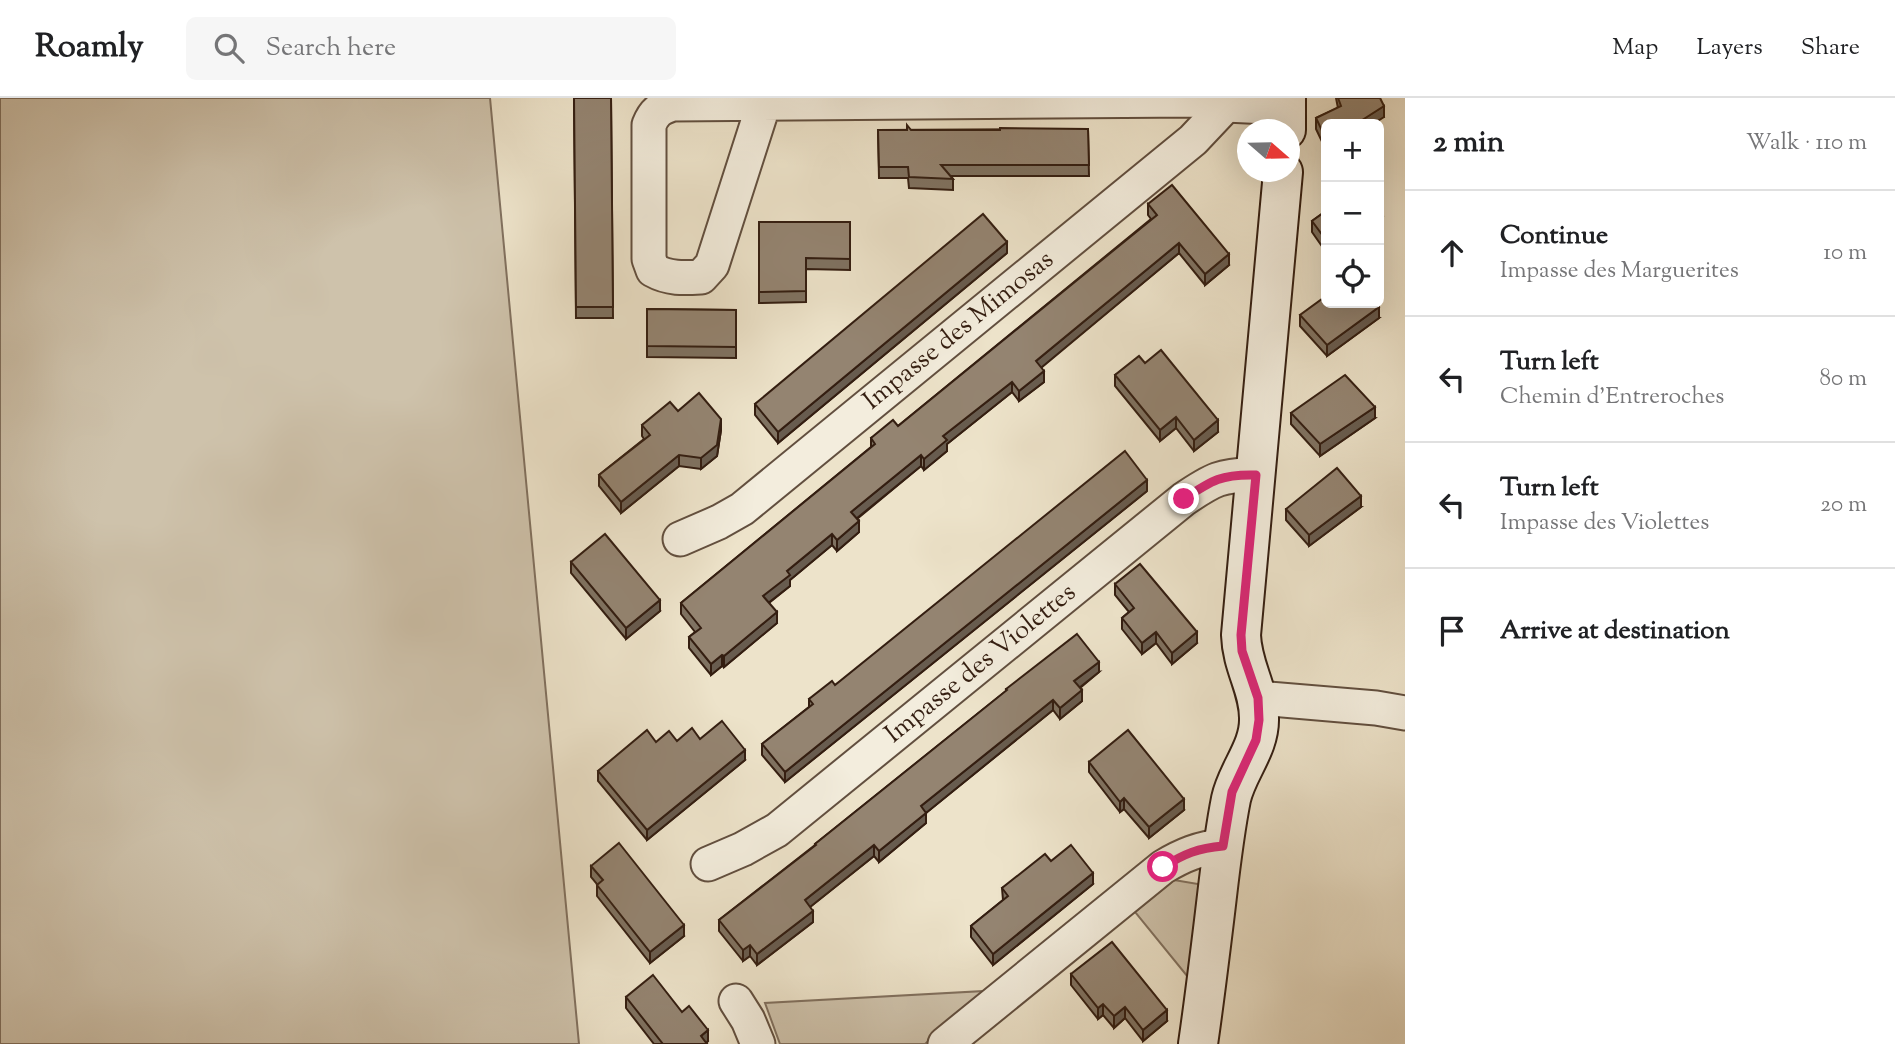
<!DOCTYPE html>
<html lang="en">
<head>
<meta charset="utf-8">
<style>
  :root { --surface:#fff; --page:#f6f6f6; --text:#202124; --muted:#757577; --line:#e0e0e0 }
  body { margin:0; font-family:"Sorts Mill Goudy",serif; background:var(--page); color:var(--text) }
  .controls { position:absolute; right:21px; top:21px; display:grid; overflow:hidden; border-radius:10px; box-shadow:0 7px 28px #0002 }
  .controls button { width:63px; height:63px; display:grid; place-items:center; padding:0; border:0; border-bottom:2px solid var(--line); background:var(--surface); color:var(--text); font:35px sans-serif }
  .compass { position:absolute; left:1237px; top:21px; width:63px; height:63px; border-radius:50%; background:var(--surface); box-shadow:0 7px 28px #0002; rotate:110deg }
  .stop { position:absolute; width:21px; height:21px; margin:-16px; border:5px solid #db2777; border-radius:50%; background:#fff }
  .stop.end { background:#db2777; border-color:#fff; box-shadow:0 2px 7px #0008 }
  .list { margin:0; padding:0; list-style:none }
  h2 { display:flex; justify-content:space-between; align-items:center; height:91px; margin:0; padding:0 28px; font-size:30px }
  h2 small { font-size:23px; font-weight:400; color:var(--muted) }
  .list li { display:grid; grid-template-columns:46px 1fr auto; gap:21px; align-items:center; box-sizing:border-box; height:126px; padding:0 28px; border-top:2px solid var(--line) }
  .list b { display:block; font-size:26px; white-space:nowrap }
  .list p { margin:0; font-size:23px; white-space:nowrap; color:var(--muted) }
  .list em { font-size:23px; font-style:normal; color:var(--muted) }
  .icon { flex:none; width:38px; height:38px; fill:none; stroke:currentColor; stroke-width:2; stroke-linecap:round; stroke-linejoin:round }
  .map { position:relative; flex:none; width:1405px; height:946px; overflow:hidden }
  header { display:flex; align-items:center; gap:42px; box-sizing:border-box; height:98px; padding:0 35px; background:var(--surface); border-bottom:2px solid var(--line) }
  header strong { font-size:33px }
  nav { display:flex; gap:38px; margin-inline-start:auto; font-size:24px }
  .search { width:490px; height:63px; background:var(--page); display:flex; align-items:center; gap:18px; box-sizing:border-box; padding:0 24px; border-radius:10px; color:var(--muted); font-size:26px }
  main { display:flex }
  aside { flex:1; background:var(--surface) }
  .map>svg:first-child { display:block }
</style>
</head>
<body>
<header>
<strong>Roamly</strong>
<div class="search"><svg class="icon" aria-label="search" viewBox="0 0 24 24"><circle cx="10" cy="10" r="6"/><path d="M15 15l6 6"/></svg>Search here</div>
<nav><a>Map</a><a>Layers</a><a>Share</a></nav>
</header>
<main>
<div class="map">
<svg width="1405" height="946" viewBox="0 0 1405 946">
  <rect width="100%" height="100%" fill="#ede3ca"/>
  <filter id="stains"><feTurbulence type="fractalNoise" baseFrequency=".00286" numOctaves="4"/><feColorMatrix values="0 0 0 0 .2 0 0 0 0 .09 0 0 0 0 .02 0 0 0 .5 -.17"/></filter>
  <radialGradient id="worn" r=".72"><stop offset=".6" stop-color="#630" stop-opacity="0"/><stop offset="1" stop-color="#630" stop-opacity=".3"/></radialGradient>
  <!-- green -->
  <g fill="#cec2ab" stroke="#81705e" stroke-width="2">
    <polygon points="0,0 490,0 579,946 0,946"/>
    <polygon points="1174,782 1204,787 1192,884 1135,814"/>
    <polygon points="985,893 925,946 780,946 765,905"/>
  </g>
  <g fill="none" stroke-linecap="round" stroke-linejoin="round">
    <defs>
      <g id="street">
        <path d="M764 5 712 167 701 179C684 180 669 181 653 172L649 161V27C654 14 660 10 673 6L1195 2 1226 7 1287 10"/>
        <polyline points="680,441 719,424 742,411 1193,42 1226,7"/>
        <polyline points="1258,600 1376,610 1405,615"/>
        <path d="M708 766 743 751 777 732 1184 401C1212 382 1222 376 1256 377"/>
        <polyline points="736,903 748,922 758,946"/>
        <path d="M945 946 1163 769C1183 757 1200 750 1223 748"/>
      </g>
      <g id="secondary">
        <polyline points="1286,32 1286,0"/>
        <path d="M1198 946C1204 905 1209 864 1214 823 1219 782 1223 741 1231 701 1237 673 1260 650 1259 620 1259 590 1242 569 1241 537L1283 74"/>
      </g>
    </defs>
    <!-- street casing -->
    <use href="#street" stroke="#624f3f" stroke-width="37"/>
    <!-- secondary casing -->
    <use href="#secondary" stroke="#341e11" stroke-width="42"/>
    <!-- street -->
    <use href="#street" stroke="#f3eddd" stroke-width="33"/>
    <!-- secondary -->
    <use href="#secondary" stroke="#f3eddd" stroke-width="38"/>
  </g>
  <!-- wall -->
  <g fill="#7f7261" stroke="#341e11" stroke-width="2">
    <polygon points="574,0 611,0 613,220 576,220"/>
    <polygon points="1336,0 1380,0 1384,19 1326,26 1326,52 1316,31 1316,20 1338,10"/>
    <polygon points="1088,31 1089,78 950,78 953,81 953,92 909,90 908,80 879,80 878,32"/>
    <polygon points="1148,106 1229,167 1205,187 1179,155 1041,269 1044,284 1019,303 1012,294 947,346 947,353 924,372 921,368 857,421 859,434 837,453 832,447 790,482 790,488 769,505 777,525 724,569 722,568 711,577 689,550 689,539 695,534 681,516 681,505 871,349 871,340 898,328 1151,121 1148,117"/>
    <polygon points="1326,113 1326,154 1312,134 1312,123"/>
    <polygon points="759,124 850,124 850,172 806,171 806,204 759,205"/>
    <polygon points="1007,155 778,345 755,317 755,306"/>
    <polygon points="647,211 736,212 736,260 647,259"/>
    <polygon points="1300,217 1379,220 1327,258 1300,228"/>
    <polygon points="1145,265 1218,334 1194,353 1176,330 1160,343 1115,288 1115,277"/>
    <polygon points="678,313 721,332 717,358 701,371 679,368 621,415 599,388 599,377 644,341 642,338 642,327"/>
    <polygon points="1291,315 1375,320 1320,358 1291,326"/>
    <polygon points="1147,393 785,684 762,657 762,646 809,609 809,601 835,587"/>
    <polygon points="1361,409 1309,448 1286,422 1286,411"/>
    <polygon points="571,464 660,513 626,541 571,475"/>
    <polygon points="1115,486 1197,545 1172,566 1156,545 1142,556 1122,531 1122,520 1129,514 1115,497"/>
    <polygon points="1099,574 1080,590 1082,603 1060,621 1053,612 926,715 926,725 879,764 874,758 810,809 813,824 757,867 750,858 743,863 719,833 719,822 815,747 815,746 1006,593 1006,591"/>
    <polygon points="700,641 745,662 647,742 598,683 598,673 656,644"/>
    <polygon points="1089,664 1184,712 1149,740 1124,711 1120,714 1089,674"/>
    <polygon points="1051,763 1093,786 993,867 971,839 971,828 1003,802 1002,790"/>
    <polygon points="591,768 684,838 650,865 597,798 597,786 591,779"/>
    <polygon points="1071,876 1167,923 1143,943 1125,920 1114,930 1103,917 1098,921 1071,887"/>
    <polygon points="626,899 682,914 708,943 706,945 707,946 654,946 626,910"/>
  </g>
  <!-- shaded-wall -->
  <g fill="#685c4f" stroke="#341e11" stroke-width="2">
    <polygon points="1384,8 1384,19 1373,26 1355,26"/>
    <polygon points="1383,118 1383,129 1379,132 1379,121"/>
    <polygon points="1007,144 1007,155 778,345 778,334"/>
    <polygon points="1179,145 1179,155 1036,274 1036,263"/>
    <polygon points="1229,156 1229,167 1205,187 1205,176"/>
    <polygon points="1379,209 1379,220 1327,258 1327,247"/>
    <polygon points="1044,273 1044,284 1019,303 1019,293"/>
    <polygon points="1012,284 1012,294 947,346 947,353 924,372 924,361 943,338"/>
    <polygon points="1375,309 1375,320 1320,358 1320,346"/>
    <polygon points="1176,319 1176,330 1160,343 1160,332"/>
    <polygon points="721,321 721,332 717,358 701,371 701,360"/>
    <polygon points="1218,322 1218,334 1194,353 1194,342"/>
    <polygon points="679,357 679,368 621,415 621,404"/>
    <polygon points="921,357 921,368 851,425 851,414"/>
    <polygon points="1147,382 1147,393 785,684 785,674"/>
    <polygon points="1361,398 1361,409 1309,448 1309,437"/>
    <polygon points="859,423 859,434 837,453 837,442"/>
    <polygon points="832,436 832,447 790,482 790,488 763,509 763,498 787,473"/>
    <polygon points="660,502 660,513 626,541 626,530"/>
    <polygon points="777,514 777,525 724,569 724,558"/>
    <polygon points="1156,534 1156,545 1142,556 1142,545"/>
    <polygon points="1197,534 1197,545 1172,566 1172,555"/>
    <polygon points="722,557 722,568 711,577 711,566"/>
    <polygon points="1099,564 1099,574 1074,594 1074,583"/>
    <polygon points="1082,592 1082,603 1060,621 1060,610"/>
    <polygon points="1053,602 1053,612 921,719 921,708"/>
    <polygon points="745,652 745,662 647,742 647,732"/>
    <polygon points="1124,700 1124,711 1120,714 1120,704"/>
    <polygon points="1184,701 1184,712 1149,740 1149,729"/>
    <polygon points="926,715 926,725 879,764 879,753"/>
    <polygon points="874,747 874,758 805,813 805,802"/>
    <polygon points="1093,775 1093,786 993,867 993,856"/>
    <polygon points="813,813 813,824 757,867 757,856"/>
    <polygon points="684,827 684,838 650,865 650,854"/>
    <polygon points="750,847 750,858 743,863 743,852"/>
    <polygon points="1103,906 1103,917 1098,921 1098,910"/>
    <polygon points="1125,909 1125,920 1114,930 1114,918"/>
    <polygon points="1167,912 1167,923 1143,943 1143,932"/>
    <polygon points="708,932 708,943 705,946 701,938"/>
  </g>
  <!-- building -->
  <g fill="#948471" stroke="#341e11" stroke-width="2">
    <polygon points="574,0 611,0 613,209 576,209"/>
    <polygon points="1338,0 1380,0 1384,8 1356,26 1326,26 1326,41 1316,20 1341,8"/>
    <polygon points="907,27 911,32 1000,32 1000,30 1088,31 1089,67 941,67 953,81 909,79 908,69 879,69 878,32 907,32"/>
    <polygon points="1172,87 1229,156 1205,176 1179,145 1036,263 1044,273 1019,293 1012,284 943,338 947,342 924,361 921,357 851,414 859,423 837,442 832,436 787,473 790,477 763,498 777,514 724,558 722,557 711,566 689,539 701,530 681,505 875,346 871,340 893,322 898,328 1157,117 1148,106"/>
    <polygon points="1379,111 1383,118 1379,121"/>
    <polygon points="1326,113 1326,142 1312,123"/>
    <polygon points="983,116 1007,144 778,334 755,306"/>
    <polygon points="759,124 850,124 850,161 806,160 806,193 759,194"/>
    <polygon points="1326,198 1326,205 1376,205 1379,209 1327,247 1300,217"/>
    <polygon points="647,211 736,212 736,249 647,248"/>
    <polygon points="1161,252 1218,322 1194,342 1176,319 1160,332 1115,277 1139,258 1145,265"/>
    <polygon points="1345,277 1375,309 1320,346 1291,315"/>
    <polygon points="699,295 721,321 717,347 701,360 679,357 621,404 599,377 650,337 642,327 670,304 678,313"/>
    <polygon points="1125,353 1147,382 785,674 762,646 813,606 809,601 832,583 835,587"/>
    <polygon points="1337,370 1361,398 1309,437 1286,411"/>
    <polygon points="605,436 660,502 626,530 571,464"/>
    <polygon points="1140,466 1197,534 1172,555 1156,534 1142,545 1122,520 1134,510 1115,486"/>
    <polygon points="1077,536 1099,564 1074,583 1082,592 1060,610 1053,602 921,708 926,715 879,753 874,747 805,802 813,813 757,856 750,847 743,852 719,822 816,747 815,746 1007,592 1006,591"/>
    <polygon points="722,623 745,652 647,732 598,673 647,632 656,644 669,633 677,643 692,630 700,641"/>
    <polygon points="1128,632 1184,701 1149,729 1124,700 1120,704 1089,664"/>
    <polygon points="619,745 684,827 650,854 597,787 603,782 591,768"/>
    <polygon points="1071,747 1093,775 993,856 971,828 1008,798 1002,790 1045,756 1051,763"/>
    <polygon points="1112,844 1167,912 1143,932 1125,909 1114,918 1103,906 1098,910 1071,876"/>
    <polygon points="653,877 682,914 689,908 708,932 701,938 707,946 663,946 626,899"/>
  </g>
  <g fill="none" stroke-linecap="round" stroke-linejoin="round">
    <!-- route -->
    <path stroke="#db2777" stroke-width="9" d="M1163 769C1184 756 1198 750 1223 748L1232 694 1256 642 1259 622 1258 600 1242 553 1241 537 1256 377C1222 376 1212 382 1184 401"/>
  </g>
  <g text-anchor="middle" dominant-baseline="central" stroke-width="5" stroke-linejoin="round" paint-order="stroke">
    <!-- street labels -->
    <g font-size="26" fill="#341e11" stroke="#f3eddd">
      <text transform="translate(959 233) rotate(-39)">Impasse des Mimosas</text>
      <text transform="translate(981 566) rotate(-39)">Impasse des Violettes</text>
    </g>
  </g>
  <rect width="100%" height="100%" filter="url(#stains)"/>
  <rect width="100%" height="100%" fill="url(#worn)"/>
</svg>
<div class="controls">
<button>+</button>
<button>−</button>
<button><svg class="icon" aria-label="locate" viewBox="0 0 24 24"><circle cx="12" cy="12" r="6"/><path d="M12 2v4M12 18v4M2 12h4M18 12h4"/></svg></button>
</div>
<svg class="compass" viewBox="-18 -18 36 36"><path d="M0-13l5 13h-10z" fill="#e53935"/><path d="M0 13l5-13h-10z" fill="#757577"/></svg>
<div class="stop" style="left:1163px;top:769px"></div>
<div class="stop end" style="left:1184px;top:401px"></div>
</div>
<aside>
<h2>2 min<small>Walk · 110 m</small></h2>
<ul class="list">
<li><svg class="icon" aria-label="ahead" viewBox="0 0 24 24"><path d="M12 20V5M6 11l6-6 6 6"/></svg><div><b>Continue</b><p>Impasse des Marguerites</p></div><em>10 m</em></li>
<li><svg class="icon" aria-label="left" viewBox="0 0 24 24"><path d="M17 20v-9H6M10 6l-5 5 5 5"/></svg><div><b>Turn left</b><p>Chemin d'Entreroches</p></div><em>80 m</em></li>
<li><svg class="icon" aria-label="left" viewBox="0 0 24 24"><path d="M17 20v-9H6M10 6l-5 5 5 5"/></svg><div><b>Turn left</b><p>Impasse des Violettes</p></div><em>20 m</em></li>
<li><svg class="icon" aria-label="arrive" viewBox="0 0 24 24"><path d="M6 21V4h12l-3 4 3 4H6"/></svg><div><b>Arrive at destination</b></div></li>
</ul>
</aside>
</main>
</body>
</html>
